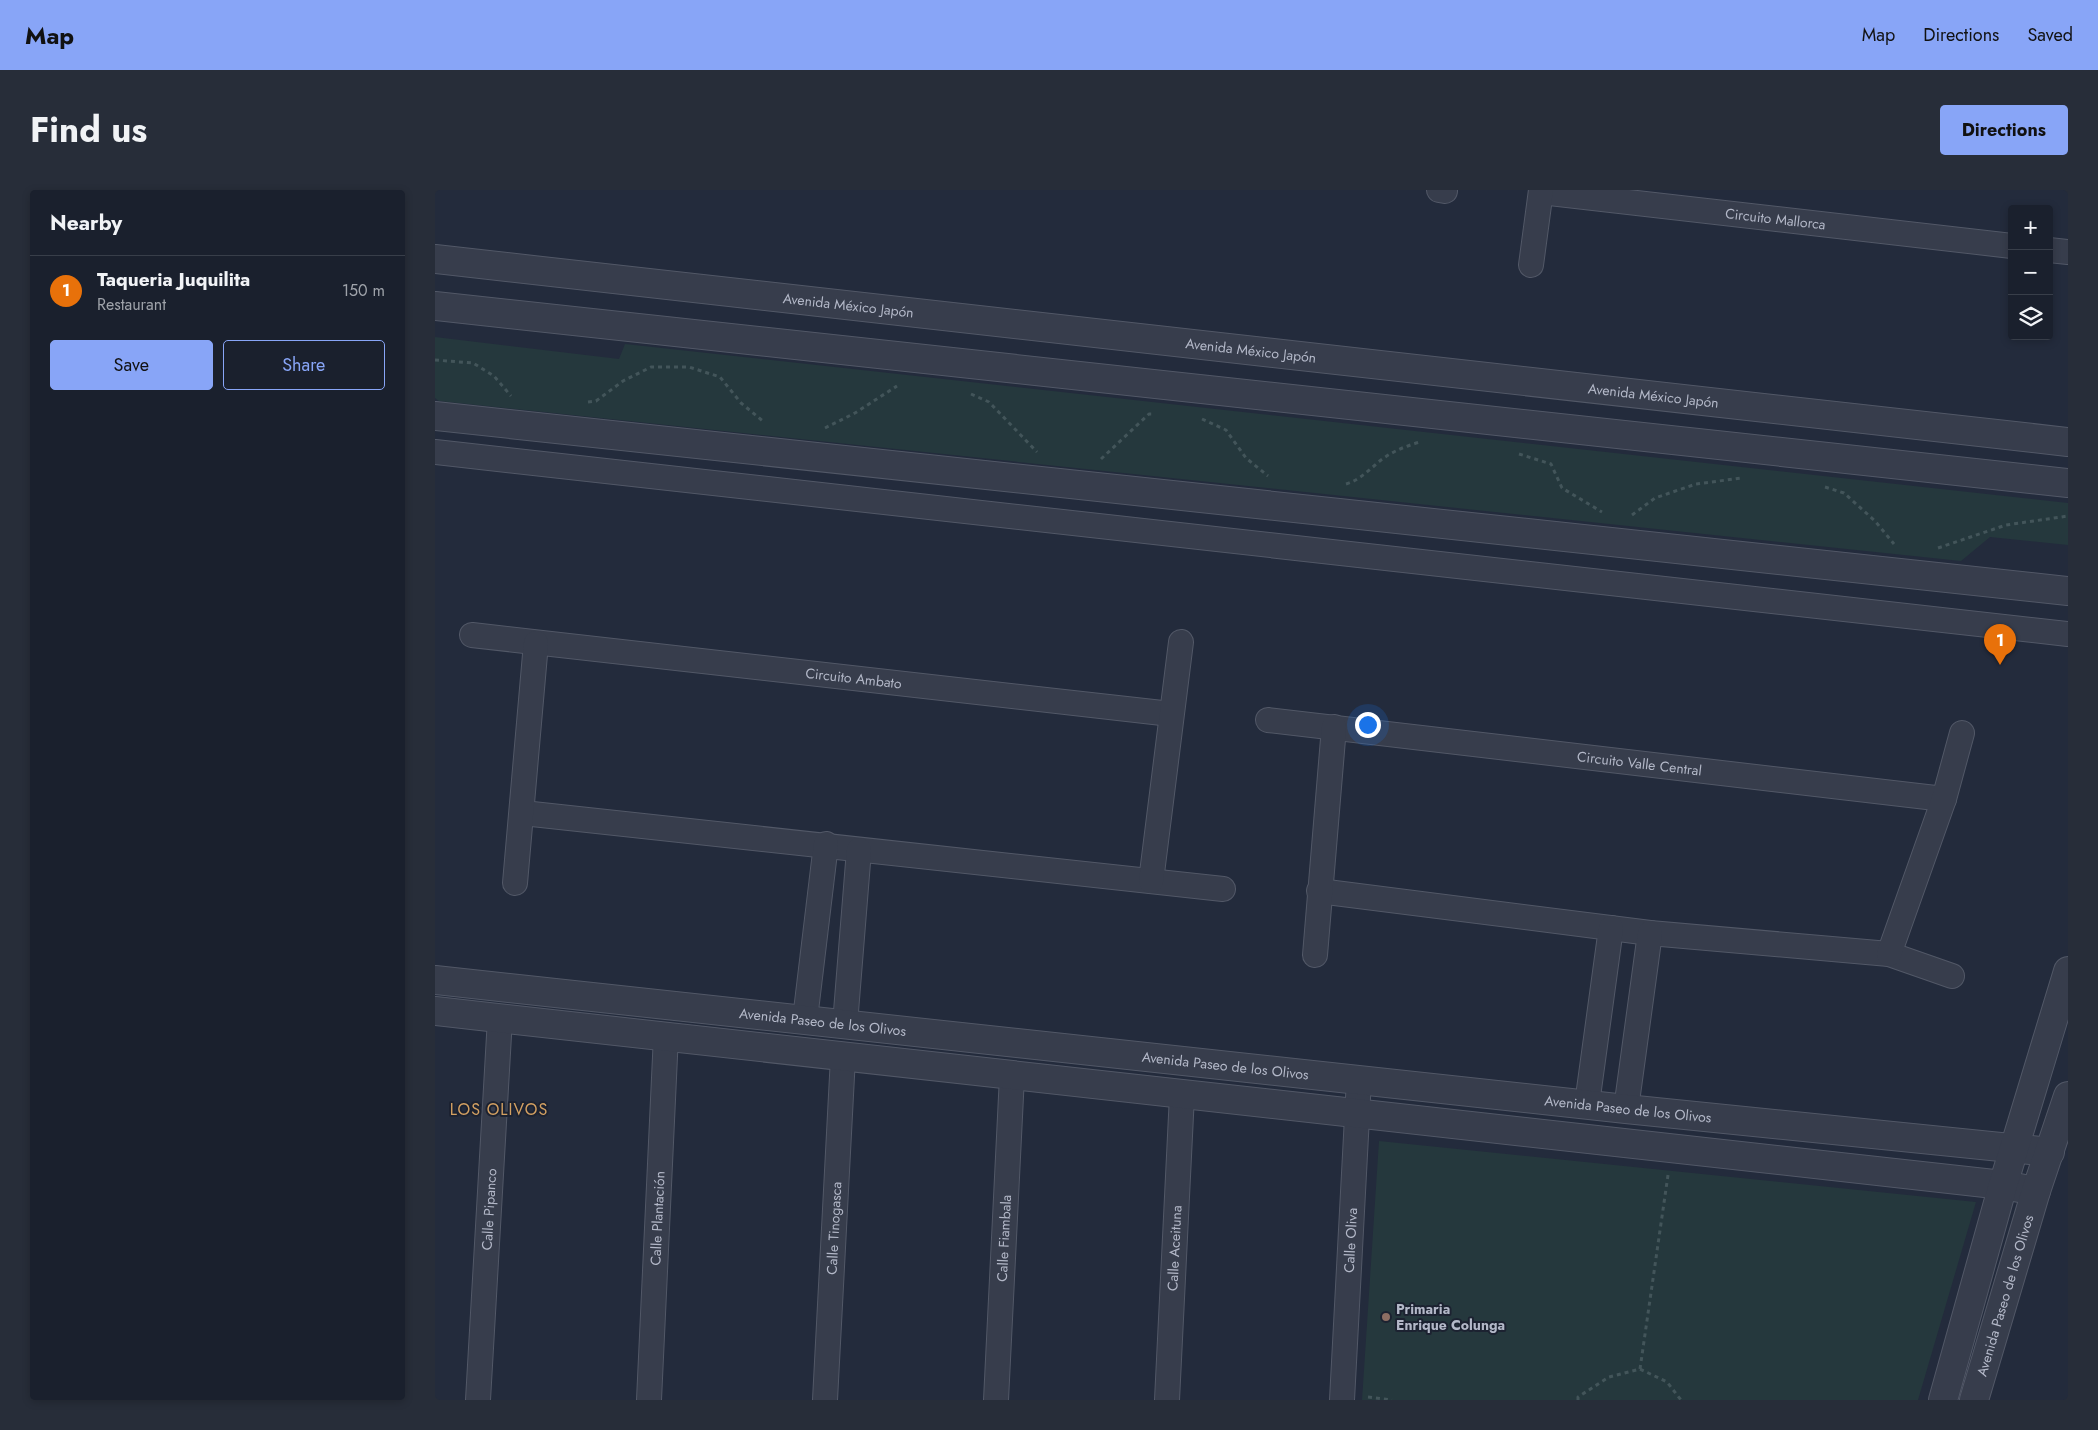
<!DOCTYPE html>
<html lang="en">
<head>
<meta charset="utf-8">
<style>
  :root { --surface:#1a202d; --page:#272d39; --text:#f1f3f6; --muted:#9fa3aa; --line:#383e49; --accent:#88a5f7 }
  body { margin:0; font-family:Jost,sans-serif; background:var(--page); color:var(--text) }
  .controls { position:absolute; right:15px; top:15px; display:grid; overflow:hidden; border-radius:5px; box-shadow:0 2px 8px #0003 }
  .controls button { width:45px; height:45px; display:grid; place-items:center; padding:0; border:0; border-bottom:1px solid var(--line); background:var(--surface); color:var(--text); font:25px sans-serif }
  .you { position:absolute; left:932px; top:534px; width:18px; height:18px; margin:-12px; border:4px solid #fff; border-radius:50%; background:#1a73e8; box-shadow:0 0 0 8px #1a73e833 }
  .badge { display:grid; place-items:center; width:32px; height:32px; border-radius:50%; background:var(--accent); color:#fff; font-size:16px; font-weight:700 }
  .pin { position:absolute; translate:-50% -41px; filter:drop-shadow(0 1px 2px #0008) }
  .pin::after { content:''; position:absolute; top:26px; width:18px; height:15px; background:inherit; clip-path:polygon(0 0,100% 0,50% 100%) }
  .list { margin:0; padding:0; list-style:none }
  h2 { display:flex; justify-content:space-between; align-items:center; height:65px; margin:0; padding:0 20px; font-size:21px }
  h2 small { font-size:16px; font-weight:400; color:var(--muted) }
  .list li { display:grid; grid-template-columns:32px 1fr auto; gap:15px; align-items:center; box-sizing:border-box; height:70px; padding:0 20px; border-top:1px solid var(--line) }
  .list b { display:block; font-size:19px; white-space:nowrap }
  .list p { margin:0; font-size:16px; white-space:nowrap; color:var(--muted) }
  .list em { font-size:16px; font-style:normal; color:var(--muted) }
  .actions { display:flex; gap:10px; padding:15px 20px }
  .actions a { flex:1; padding:11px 0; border:1px solid var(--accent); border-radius:5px; text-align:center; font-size:18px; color:var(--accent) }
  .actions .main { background:var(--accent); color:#111 }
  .icon { flex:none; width:28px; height:28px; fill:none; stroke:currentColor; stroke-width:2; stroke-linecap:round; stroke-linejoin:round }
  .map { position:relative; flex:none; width:1633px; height:1210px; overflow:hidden; border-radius:5px }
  header { display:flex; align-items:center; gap:30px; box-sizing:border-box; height:70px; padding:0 25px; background:var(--accent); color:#111 }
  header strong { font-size:24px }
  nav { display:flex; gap:28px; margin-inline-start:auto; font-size:18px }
  .intro { display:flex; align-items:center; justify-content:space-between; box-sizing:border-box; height:120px; padding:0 30px }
  h1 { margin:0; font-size:35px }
  .button { padding:12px 22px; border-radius:5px; background:var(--accent); color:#111; font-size:18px; font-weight:700 }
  main { display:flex; gap:30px; padding:0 30px }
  aside { flex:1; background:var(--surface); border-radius:5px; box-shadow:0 2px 8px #0003 }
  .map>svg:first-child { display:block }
</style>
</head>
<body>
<header>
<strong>Map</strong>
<nav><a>Map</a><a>Directions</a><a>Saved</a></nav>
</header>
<div class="intro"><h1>Find us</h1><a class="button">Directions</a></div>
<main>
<aside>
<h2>Nearby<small></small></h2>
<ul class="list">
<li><span class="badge" style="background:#e8710a">1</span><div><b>Taqueria Juquilita</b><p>Restaurant</p></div><em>150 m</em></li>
</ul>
<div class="actions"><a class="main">Save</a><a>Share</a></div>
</aside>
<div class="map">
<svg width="1633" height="1210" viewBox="0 0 1633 1210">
  <rect width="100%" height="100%" fill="#232b3c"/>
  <!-- green -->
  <g fill="#25383d">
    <polygon points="0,147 184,169 190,154 1633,313 1633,355 1555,347 1526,371 4,211 0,208"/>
    <polygon points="944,951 1541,1012 1483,1210 927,1210"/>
  </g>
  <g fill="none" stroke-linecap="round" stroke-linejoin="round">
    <defs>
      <g id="minor">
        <polyline points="1004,0 1010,1"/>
        <path id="s1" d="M1106 2 1577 56"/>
        <polyline points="1614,60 1633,62"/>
        <polyline points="1096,75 1106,0"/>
        <polyline points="0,262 1633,444"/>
        <path id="s2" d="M37 445 736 524"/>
        <path id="s3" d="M833 530 1509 609"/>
        <polyline points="88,623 788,699"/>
        <polyline points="716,691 746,452"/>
        <polyline points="80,693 101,453"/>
        <polyline points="884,701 1215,743 1454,764 1517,786"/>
        <polyline points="1454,764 1509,609 1527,543"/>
        <polyline points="880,765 899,537"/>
        <polyline points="370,829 391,654"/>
        <polyline points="410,834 424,660"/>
        <polyline points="1152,914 1176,738"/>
        <polyline points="1191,919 1215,743"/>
        <path id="s4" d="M43 1210 65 828"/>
        <path id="s5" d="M214 1210 231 845"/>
        <path id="s6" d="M390 1210 408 867"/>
        <path id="s7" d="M561 1210 577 886"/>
        <path id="s8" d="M732 1210 747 905"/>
        <path id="s9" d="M907 1210 924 889"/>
      </g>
      <g id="tertiary">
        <path id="s10" d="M0 69 1633 252"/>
        <polyline points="0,116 1633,293"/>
        <polyline points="0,226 1633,401"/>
        <path id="s11" d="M0 790 1191 919 1615 962"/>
        <polyline points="0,821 1568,995 1601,1001"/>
        <polyline points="1508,1210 1568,995 1633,781"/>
        <path id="s12" d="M1539 1210 1601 1001 1633 906"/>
      </g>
    </defs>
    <!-- minor casing -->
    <use href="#minor" stroke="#525867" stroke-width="26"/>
    <!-- tertiary casing -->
    <use href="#tertiary" stroke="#525867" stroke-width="30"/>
    <!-- path -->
    <g stroke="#43555a" stroke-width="3" stroke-dasharray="4 4" stroke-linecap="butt">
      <polyline points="0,170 38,173 59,186 76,206"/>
      <polyline points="536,204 554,212 602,262"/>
      <polyline points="153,212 161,211 188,191 216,177 254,177 285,187 306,213 329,232"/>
      <polyline points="767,229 791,240 811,268 833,286"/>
      <polyline points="390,238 420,223 462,196"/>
      <polyline points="1084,264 1116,274 1127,298 1167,322"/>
      <polyline points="666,269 714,224 717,224"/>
      <path d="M911 294C925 290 935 279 946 270 958 261 971 256 985 252"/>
      <polyline points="1390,297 1409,303 1440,331 1459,354"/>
      <polyline points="1197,325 1220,308 1261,294 1307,288"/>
      <polyline points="1503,358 1571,335 1633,326"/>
      <polyline points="1205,1179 1233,985"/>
      <polyline points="933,1207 957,1210"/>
      <polyline points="1143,1210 1143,1207 1174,1187 1205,1179 1232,1192 1246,1210"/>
    </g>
    <!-- minor -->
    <use href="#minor" stroke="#373d4c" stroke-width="24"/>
    <!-- tertiary -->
    <use href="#tertiary" stroke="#373d4c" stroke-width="28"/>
  </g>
  <!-- markers -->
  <circle fill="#8d6e63" stroke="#1c2231" stroke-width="2" cx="951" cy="1127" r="5"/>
  <g text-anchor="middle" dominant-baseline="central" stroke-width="4" stroke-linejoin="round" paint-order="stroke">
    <!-- street labels -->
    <g font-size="14" fill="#b3b8c8" stroke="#1c2231">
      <text stroke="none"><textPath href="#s1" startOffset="236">Circuito Mallorca</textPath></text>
      <text stroke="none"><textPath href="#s10" startOffset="416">Avenida México Japón</textPath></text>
      <text stroke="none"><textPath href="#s10" startOffset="821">Avenida México Japón</textPath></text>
      <text stroke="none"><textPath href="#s10" startOffset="1226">Avenida México Japón</textPath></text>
      <text stroke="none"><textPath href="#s2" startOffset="384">Circuito Ambato</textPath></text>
      <text stroke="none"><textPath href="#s3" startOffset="374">Circuito Valle Central</textPath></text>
      <text stroke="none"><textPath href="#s11" startOffset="390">Avenida Paseo de los Olivos</textPath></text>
      <text stroke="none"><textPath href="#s11" startOffset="795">Avenida Paseo de los Olivos</textPath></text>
      <text stroke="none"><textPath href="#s11" startOffset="1200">Avenida Paseo de los Olivos</textPath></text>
      <text stroke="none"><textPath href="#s4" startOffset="191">Calle Pipanco</textPath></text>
      <text stroke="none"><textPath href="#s5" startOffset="182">Calle Plantación</textPath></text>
      <text stroke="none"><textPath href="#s6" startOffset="172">Calle Tinogasca</textPath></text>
      <text stroke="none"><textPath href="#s7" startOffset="162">Calle Fiambala</textPath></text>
      <text stroke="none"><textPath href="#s9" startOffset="160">Calle Oliva</textPath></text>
      <text stroke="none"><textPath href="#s8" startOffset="152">Calle Aceituna</textPath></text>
      <text stroke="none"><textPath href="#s12" startOffset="109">Avenida Paseo de los Olivos</textPath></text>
    </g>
    <!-- poi labels -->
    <g font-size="14" font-weight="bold" fill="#b3b8c8" stroke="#1c2231" text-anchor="start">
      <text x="961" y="1119">Primaria<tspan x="961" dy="16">Enrique Colunga</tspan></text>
    </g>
    <!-- quarter labels -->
    <g font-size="16" letter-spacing="1" fill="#d4a162" stroke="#1c2231">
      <text x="64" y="919">LOS OLIVOS</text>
    </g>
  </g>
</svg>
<div class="controls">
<button>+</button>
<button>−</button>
<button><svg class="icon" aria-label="layers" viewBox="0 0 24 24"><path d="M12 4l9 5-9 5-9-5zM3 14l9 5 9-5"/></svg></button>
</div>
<div class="you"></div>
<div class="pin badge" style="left:1565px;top:475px;background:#e8710a">1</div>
</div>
</main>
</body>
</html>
